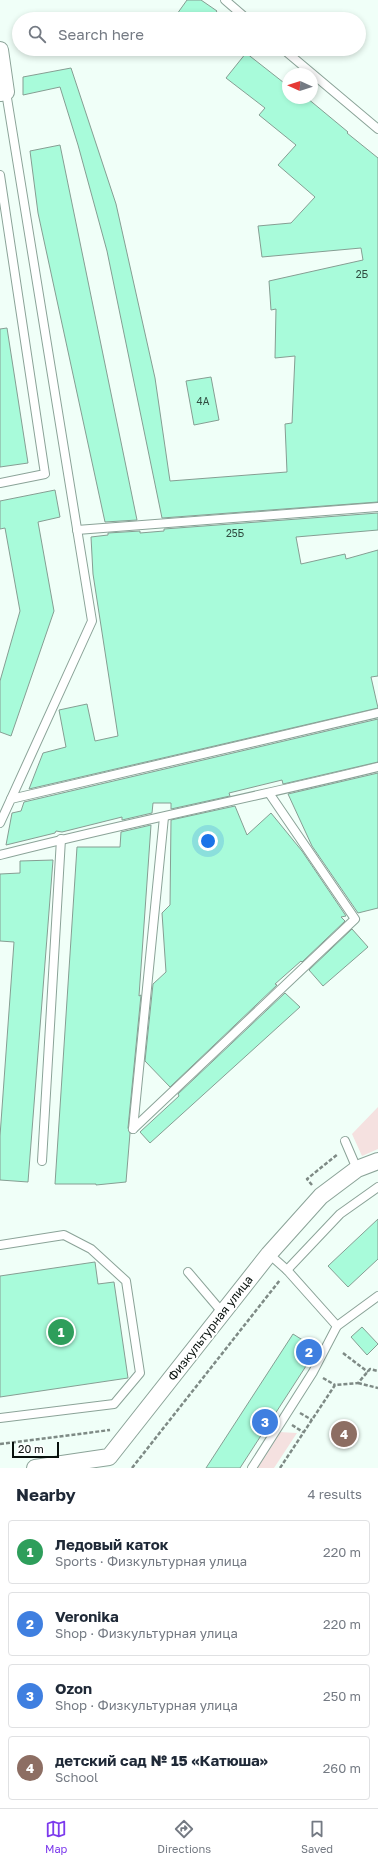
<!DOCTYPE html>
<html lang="en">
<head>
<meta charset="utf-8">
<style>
  :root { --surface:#fff; --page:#f2f2f3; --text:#1f2937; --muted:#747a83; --line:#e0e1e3; --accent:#7c3aed }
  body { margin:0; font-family:"Golos Text",sans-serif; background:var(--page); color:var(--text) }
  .compass { position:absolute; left:282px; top:68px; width:36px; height:36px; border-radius:50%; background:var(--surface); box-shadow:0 2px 6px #0003; rotate:273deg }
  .scale { position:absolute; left:12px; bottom:10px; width:47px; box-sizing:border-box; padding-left:4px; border:2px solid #08110d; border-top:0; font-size:11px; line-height:14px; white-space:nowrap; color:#08110d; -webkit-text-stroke:3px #fff; paint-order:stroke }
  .you { position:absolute; left:208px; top:841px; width:14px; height:14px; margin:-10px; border:3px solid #fff; border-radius:50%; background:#1a73e8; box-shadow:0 0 0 6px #1a73e833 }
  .badge { display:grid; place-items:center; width:26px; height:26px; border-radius:50%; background:var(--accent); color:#fff; font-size:13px; font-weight:700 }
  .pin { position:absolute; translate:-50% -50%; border:2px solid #fff; box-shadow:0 1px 4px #0006 }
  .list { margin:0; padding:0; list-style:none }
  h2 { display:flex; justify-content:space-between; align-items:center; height:52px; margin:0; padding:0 16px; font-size:17px }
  h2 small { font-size:13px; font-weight:400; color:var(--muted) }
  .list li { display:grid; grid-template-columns:26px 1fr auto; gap:12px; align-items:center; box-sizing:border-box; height:64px; margin:0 8px 8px; padding:0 8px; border:1px solid var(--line); border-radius:4px }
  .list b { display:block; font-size:15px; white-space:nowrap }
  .list p { margin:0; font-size:13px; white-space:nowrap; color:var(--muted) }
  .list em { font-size:13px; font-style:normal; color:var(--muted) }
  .icon { flex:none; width:22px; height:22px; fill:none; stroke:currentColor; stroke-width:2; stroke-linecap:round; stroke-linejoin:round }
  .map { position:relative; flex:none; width:378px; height:1468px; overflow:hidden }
  .search { position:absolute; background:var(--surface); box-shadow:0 2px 6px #0003; left:12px; right:12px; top:12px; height:44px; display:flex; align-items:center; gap:10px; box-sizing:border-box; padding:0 14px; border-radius:22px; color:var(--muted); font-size:15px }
  .sheet { height:340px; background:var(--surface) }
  nav { display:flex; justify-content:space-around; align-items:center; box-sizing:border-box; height:56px; border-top:1px solid var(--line); background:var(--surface); font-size:11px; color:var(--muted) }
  nav a { display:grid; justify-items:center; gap:2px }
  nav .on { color:var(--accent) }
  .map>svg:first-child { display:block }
</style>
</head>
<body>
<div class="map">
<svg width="378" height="1468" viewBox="0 0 378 1468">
  <rect width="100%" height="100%" fill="#f0fff8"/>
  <!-- green -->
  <g fill="#f5e1e0">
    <polygon points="378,1107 378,1149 362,1156 352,1134"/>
    <polygon points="279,1432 297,1433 274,1468 255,1468"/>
  </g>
  <!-- building -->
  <g fill="#a8fbda" stroke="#869e93">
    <polygon points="187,0 201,0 217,11 211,19 183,19 177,14"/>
    <polygon points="246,53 288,86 288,98 307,98 348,132 347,133 378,158 378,502 162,518 107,251 78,145 60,87 23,95 23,77 71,68 116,204 155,378 170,481 287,472 285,424 292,423 295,356 275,358 276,309 271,310 269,281 363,260 361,248 262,257 258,226 291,223 315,197 278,165 296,145 259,115 265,108 226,78"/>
    <polygon points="60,145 137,520 105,522 38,213 30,151"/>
    <polygon points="7,328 28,463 0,467 0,329"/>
    <polygon points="211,377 219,420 194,425 186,381"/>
    <polygon points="55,490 60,517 38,522 54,611 11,736 0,732 0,681 20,611 5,528 0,529 0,501"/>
    <polygon points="378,513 378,530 296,537 301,564 345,554 346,559 378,550 378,676 371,677 378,708 29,789 43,753 66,747 59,710 87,704 95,741 118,736 93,574 91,537 108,535 108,533 140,531 140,533 164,531 164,529"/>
    <polygon points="378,719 378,762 283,784 282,780 229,793 230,796 171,809 171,803 153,803 152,813 122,820 122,817 62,832 56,831 55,833 6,845 12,813 21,811 24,802"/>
    <polygon points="378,773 378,908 358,913 312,846 288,794"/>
    <polygon points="235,806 247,835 271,813 302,851 346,916 341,917 345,921 302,962 301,961 275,984 277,985 170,1087 145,1061 153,984 166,972 162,913 170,905 171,820"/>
    <polygon points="151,825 139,996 141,995 128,1128 130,1133 126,1182 96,1185 96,1184 55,1184 77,847 120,847 121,832"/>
    <polygon points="53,860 28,1182 0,1180 0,1136 14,942 0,941 0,874 20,873 20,861"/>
    <polygon points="352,929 368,947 323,986 309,970"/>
    <polygon points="285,993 300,1007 150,1143 140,1132 179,1096 178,1094"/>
    <polygon points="378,1219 378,1259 348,1287 328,1266"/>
    <polygon points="95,1262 98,1284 114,1282 128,1378 0,1397 0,1276"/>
    <polygon points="362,1327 378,1344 367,1355 351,1337"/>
    <polygon points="293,1334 317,1349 240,1468 206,1468"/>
  </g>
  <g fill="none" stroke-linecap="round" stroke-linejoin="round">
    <defs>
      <g id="service">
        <polyline points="225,0 247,19"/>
        <polyline points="283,49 378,129"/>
        <polyline points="6,92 92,621 11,799"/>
        <polyline points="0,175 45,474 0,483"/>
        <polyline points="77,530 378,507"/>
        <polyline points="0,823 11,799 378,713"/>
        <path d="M0 855C125 823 252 798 378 767"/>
        <polyline points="133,1129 355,919 269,793"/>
        <polyline points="133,1129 164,817"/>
        <polyline points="345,1141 357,1169"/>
        <polyline points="42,1161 61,839"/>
        <polyline points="0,1245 64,1235 91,1249 126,1281 140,1373 114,1404 0,1418"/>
        <polyline points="269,1254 287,1270 337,1326 378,1296"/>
        <polyline points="287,1270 340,1214 378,1187"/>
        <polyline points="188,1272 222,1312"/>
        <polyline points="252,1468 313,1372 337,1326"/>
      </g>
      <g id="minor">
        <polyline points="0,50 6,92 0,93"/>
        <polyline points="35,1468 109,1457 269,1254 321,1196 357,1169 378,1161"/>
      </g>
    </defs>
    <!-- service casing -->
    <use href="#service" stroke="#8ba398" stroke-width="10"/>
    <!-- minor casing -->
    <use href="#minor" stroke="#8ba398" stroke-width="18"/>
    <!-- path -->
    <g stroke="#7e8a85" stroke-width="2.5" stroke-dasharray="4 2" stroke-linecap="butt">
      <polyline points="312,1185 307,1179 338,1154"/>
      <polyline points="343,1353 368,1372"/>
      <polyline points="323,1378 335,1385"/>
      <polyline points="358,1383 378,1388"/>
      <polyline points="300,1413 312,1420"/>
      <polyline points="292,1425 303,1432"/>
      <polyline points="0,1444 110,1430"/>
      <polyline points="132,1468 280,1280"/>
      <polyline points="280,1468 335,1385 358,1383 370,1369 378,1371"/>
    </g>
    <!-- service -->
    <use href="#service" stroke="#fff" stroke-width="8"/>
    <!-- minor -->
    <use href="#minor" stroke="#fff" stroke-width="16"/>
  </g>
  <g text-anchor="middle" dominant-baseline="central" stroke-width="4" stroke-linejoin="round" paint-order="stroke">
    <!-- number labels -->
    <g font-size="10" fill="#304c40">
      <text x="362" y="274">2Б</text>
      <text x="203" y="401">4А</text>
      <text x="235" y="533">25Б</text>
    </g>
    <!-- street labels -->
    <g font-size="12" fill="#08110d" stroke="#fff">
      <text transform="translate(210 1328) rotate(-52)">Физкультурная улица</text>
    </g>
  </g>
</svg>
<svg class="compass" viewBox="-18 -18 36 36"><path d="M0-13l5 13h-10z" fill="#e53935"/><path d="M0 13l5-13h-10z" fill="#747a83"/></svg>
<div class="scale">20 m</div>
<div class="you"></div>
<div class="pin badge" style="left:61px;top:1332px;background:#2e9e5b">1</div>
<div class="pin badge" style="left:309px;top:1352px;background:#3f7fe0">2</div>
<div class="pin badge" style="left:265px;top:1422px;background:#3f7fe0">3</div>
<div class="pin badge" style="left:344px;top:1434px;background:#8d6e63">4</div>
<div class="search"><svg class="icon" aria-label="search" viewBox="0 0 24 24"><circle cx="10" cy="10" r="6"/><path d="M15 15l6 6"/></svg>Search here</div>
</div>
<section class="sheet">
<h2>Nearby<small>4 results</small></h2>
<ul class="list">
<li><span class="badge" style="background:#2e9e5b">1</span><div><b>Ледовый каток</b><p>Sports · Физкультурная улица</p></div><em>220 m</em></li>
<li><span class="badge" style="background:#3f7fe0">2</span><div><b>Veronika</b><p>Shop · Физкультурная улица</p></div><em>220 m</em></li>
<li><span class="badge" style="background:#3f7fe0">3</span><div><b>Ozon</b><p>Shop · Физкультурная улица</p></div><em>250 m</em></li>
<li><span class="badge" style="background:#8d6e63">4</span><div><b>детский сад № 15 «Катюша»</b><p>School</p></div><em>260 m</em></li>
</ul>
</section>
<nav>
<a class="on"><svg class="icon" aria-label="map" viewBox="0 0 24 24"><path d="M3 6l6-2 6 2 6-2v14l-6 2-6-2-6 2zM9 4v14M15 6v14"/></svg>Map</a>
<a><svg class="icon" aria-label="directions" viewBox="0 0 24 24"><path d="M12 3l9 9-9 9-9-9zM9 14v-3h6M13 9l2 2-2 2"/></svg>Directions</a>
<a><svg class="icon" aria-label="saved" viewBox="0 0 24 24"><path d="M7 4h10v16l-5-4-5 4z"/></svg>Saved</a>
</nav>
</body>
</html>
